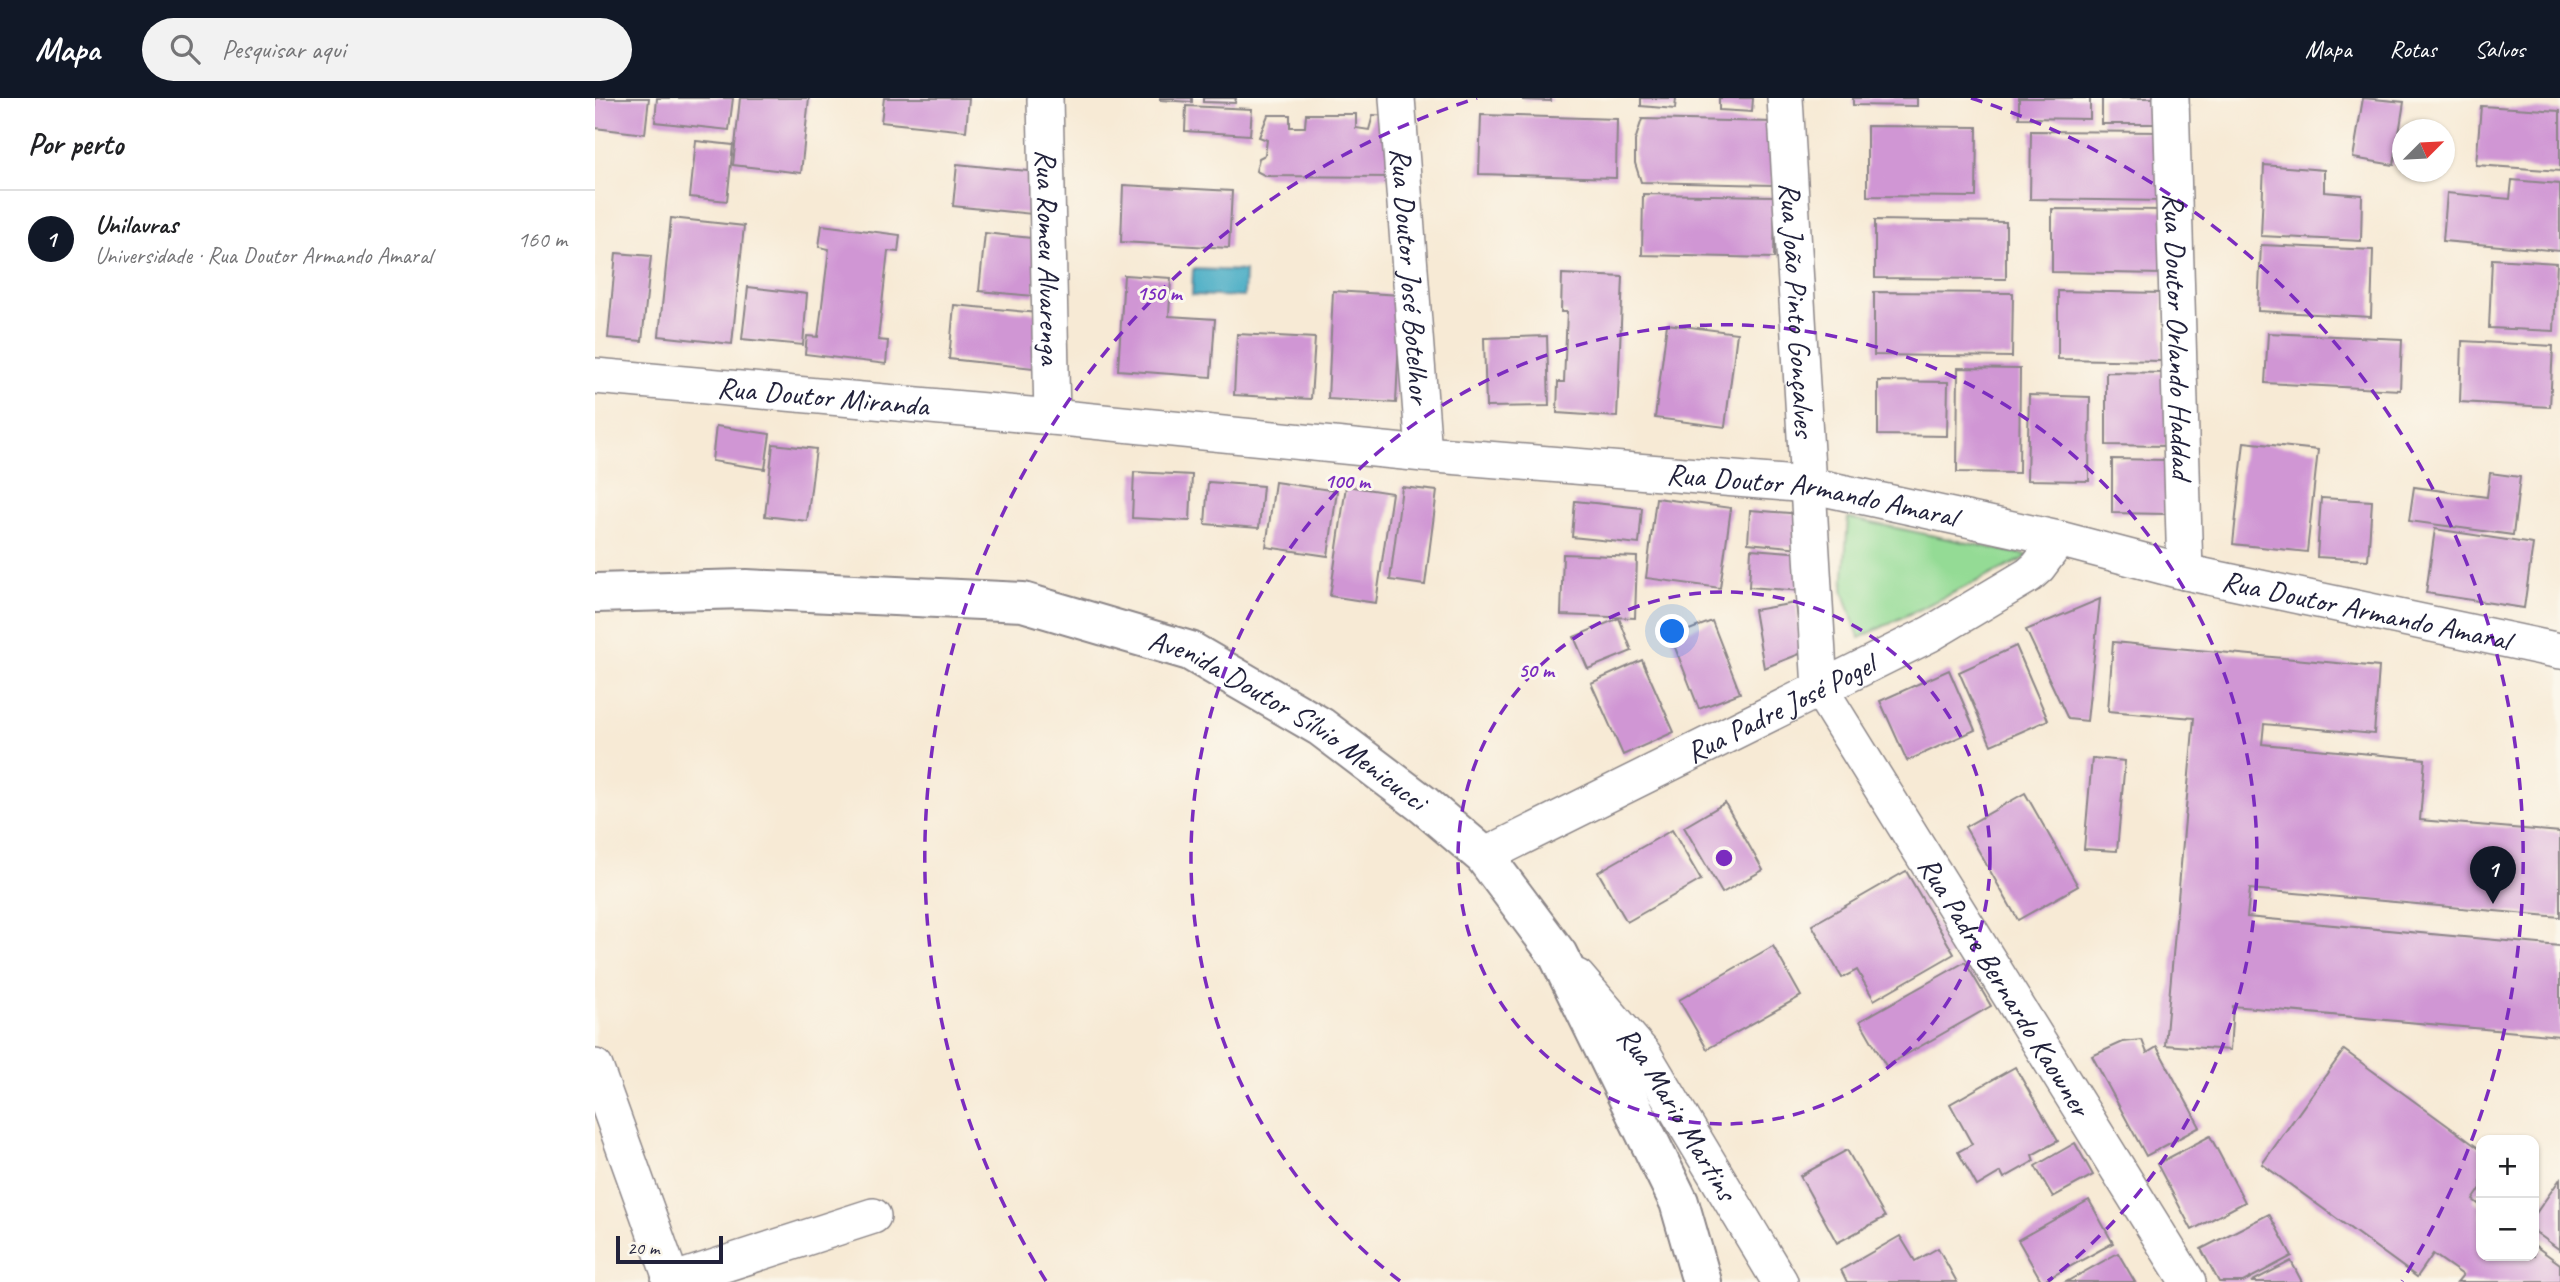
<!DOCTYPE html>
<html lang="pt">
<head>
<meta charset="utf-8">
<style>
  :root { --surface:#fff; --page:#f2f2f2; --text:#202124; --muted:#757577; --line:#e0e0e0; --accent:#111827 }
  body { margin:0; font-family:Caveat,sans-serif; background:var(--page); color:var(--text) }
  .controls { position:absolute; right:21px; bottom:21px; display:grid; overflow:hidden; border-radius:14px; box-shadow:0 2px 5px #0004 }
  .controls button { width:63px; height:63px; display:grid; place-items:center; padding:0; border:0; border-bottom:2px solid var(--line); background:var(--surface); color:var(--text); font:35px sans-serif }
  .compass { position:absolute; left:1797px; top:21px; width:63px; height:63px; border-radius:50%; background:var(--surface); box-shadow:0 2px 5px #0004; rotate:66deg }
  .scale { position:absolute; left:21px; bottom:18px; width:107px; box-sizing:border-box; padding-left:7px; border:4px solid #22223b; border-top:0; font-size:19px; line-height:24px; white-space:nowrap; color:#22223b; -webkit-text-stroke:5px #fbf7ec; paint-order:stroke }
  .you { position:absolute; left:1078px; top:534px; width:24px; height:24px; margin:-18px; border:5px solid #fff; border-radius:50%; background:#1a73e8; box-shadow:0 0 0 10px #1a73e833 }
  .badge { display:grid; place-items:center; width:46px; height:46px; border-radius:50%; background:var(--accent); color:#fff; font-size:23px; font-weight:700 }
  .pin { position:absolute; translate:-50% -58px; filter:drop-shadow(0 2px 4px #0008) }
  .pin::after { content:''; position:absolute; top:37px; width:24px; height:21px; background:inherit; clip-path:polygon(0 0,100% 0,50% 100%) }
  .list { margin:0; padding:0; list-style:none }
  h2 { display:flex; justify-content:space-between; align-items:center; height:91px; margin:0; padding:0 28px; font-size:30px }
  h2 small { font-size:23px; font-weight:400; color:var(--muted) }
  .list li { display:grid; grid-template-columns:46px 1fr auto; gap:21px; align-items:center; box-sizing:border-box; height:98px; padding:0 28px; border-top:2px solid var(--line) }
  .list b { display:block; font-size:26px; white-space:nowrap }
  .list p { margin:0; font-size:23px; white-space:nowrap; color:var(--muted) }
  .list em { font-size:23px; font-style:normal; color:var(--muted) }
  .icon { flex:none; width:38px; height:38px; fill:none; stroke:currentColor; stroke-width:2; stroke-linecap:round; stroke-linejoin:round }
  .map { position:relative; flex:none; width:1965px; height:1184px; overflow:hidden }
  header { display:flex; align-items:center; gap:42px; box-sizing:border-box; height:98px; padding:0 35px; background:var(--accent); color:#fff }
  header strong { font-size:33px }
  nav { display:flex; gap:38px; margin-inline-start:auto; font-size:24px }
  .search { width:490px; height:63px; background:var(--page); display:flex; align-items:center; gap:18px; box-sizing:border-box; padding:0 24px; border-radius:38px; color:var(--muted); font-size:26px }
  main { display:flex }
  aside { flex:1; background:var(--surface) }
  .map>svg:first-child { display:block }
</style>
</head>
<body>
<header>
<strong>Mapa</strong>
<div class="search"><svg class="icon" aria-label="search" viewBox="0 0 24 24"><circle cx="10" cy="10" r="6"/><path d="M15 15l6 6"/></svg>Pesquisar aqui</div>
<nav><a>Mapa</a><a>Rotas</a><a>Salvos</a></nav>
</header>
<main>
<aside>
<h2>Por perto<small></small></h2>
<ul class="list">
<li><span class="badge">1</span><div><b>Unilavras</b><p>Universidade · Rua Doutor Armando Amaral</p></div><em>160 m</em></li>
</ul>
</aside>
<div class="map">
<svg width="1965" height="1184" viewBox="0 0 1965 1184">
  <rect width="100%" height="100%" fill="#fbf7ec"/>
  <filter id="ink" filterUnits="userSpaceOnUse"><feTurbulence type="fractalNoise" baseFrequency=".0143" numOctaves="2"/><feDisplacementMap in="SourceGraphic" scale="14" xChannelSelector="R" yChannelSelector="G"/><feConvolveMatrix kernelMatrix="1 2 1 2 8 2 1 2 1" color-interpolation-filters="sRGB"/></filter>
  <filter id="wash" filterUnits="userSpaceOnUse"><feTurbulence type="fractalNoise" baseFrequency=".00686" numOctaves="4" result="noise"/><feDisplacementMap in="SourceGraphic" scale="28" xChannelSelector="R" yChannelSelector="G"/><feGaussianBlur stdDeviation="1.57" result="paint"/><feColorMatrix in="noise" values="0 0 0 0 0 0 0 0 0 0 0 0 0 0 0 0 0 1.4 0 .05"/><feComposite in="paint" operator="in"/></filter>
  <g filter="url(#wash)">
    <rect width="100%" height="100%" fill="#f7ead5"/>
    <!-- green -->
    <polygon fill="#94db95" stroke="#5b7e68" stroke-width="2" points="1253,420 1435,458 1264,540 1248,492"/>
    <!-- water -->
    <polygon fill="#45abc4" stroke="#346680" stroke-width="2" points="598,171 650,173 649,199 597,197"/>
    <g id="blocks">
      <!-- building -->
      <g fill="#d096d4">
        <polygon points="0,0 54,0 50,36 0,30"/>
        <polygon points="62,0 138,0 134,32 60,24"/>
        <polygon points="145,0 214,0 206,75 138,67"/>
        <polygon points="289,0 374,0 371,33 286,24"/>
        <polygon points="565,0 597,0 597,4 565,2"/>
        <polygon points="608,0 641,0 640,5 608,4"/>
        <polygon points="928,0 956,0 956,3 928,2"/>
        <polygon points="1046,0 1081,0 1080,11 1046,8"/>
        <polygon points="1124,0 1158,0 1157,14 1124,12"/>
        <polygon points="1258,0 1322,0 1322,8 1258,7"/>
        <polygon points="1424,0 1495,0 1495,21 1424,20"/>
        <rect x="1507" y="0" width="57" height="26"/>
        <polygon points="1768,0 1809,4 1799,67 1758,60"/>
        <polygon points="591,8 657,11 655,37 590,33"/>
        <polygon points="1886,8 1965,13 1965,73 1881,67"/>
        <polygon points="711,16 761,16 761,30 774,32 778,17 798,18 796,79 671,78 661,73 664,60 670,57 672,42 664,39 673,17 695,17 695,29 710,29"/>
        <polygon points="886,17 1022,21 1021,80 884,76"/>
        <polygon points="1047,21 1179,24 1178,87 1046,84 1040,65 1040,43"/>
        <polygon points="1272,28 1382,29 1381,99 1272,98"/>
        <polygon points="1436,33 1570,34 1570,103 1435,101"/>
        <polygon points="101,43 138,47 132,103 95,99"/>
        <polygon points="362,66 442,74 437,116 358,108"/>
        <polygon points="1669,67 1729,72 1729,94 1767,97 1766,143 1666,138"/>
        <polygon points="1917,82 1965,86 1965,153 1848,143 1852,95 1915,101"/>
        <polygon points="528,87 637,93 634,150 526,144"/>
        <polygon points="1048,96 1180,98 1179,160 1047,157"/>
        <polygon points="1457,111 1569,112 1569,176 1457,174"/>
        <polygon points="76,120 149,128 137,246 64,238"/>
        <polygon points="1280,122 1411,124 1411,181 1280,180"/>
        <polygon points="227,127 305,137 303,154 293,153 283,242 293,243 291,266 210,256 212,238 223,239 234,151 224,149"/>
        <polygon points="390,135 445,141 439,198 384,193"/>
        <polygon points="1666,147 1778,152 1776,219 1663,213"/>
        <polygon points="21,155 56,158 47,243 13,240"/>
        <polygon points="1897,161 1962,165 1959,233 1894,230"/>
        <polygon points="967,176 1028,179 1022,319 962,315 963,284 969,284 972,214 966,214"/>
        <polygon points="529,177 576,180 574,218 620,221 616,279 523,272"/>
        <polygon points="153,189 212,196 208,247 147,241"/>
        <polygon points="738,193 806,197 801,305 733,301"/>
        <polygon points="1463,193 1568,195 1567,263 1463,261"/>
        <polygon points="1279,194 1418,195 1417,259 1279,257"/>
        <polygon points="359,207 443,215 438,270 354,261"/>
        <polygon points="1072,226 1142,235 1130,329 1060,320"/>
        <polygon points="1673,235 1807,241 1805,292 1670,285"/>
        <polygon points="642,236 720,240 716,301 639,297"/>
        <polygon points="952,238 954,308 891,309 889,240"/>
        <polygon points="1867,243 1958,248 1955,309 1865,304"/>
        <polygon points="1363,270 1425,271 1424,375 1362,374"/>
        <polygon points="1511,274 1572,275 1571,348 1511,347"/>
        <polygon points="1283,283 1353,284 1352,338 1283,337"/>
        <polygon points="1434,297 1495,299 1494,383 1432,382"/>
        <polygon points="121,328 175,336 170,371 117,363"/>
        <polygon points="1649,344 1723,352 1712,454 1638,446"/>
        <polygon points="178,346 221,351 212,423 170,418"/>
        <polygon points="1517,361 1572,362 1571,416 1517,415"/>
        <polygon points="539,374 597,377 595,423 537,420"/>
        <polygon points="1895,375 1925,379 1918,437 1814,423 1819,389 1892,399"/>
        <polygon points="613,384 668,388 664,430 610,426"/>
        <polygon points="680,384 742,393 733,458 671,449"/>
        <polygon points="751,388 797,395 781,505 735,498"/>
        <polygon points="807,389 842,393 830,487 795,482"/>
        <polygon points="1061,400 1136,410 1125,490 1051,480"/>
        <polygon points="1726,400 1777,403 1773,462 1722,459"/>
        <polygon points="980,403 1047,410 1044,446 977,439"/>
        <polygon points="1155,412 1207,416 1205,450 1153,445"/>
        <polygon points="1840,431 1938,446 1929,510 1831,495"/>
        <polygon points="1156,451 1210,455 1207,493 1154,489"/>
        <polygon points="968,456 1042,459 1040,520 966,517"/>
        <polygon points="1505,501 1492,623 1473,621 1431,532"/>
        <polygon points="1201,505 1207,555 1169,570 1159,512"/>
        <polygon points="1024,520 1037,553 993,571 979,539"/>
        <polygon points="1117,523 1145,595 1104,611 1076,539"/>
        <polygon points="1518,544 1784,569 1779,636 1669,626 1667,646 1830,661 1825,722 1965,734 1965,819 1655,791 1652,819 1965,848 1965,938 1638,908 1635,952 1570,947 1599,620 1513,613"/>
        <polygon points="1421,548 1453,622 1396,647 1364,574"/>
        <polygon points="1047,562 1079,634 1028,657 996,585"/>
        <polygon points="1354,572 1380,632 1312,663 1285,603"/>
        <polygon points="1497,660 1530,663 1522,753 1489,751"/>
        <polygon points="1430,695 1483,788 1423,822 1370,729"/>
        <polygon points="1130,705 1168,772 1127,795 1089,729"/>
        <polygon points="1077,732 1106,782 1032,824 1003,774"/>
        <polygon points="1311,773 1359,856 1279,902 1262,872 1247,880 1217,827"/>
        <polygon points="1178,848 1206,898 1112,951 1084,902"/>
        <polygon points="1370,864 1396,908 1291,968 1265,923"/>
        <polygon points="1547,942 1552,955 1562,949 1605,1029 1551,1058 1497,958 1528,944"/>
        <polygon points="1749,952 1886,1052 1886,1090 1878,1102 1886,1108 1886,1158 1939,1158 1939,1147 1965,1166 1965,1184 1862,1184 1868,1177 1838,1156 1822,1179 1667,1066"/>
        <polygon points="1420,969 1463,1043 1437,1057 1439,1063 1409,1080 1406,1074 1382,1088 1363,1054 1377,1046 1355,1006"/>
        <polygon points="1615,1038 1650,1104 1597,1132 1562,1066"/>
        <polygon points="1480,1045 1498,1077 1458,1099 1440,1068"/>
        <polygon points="1252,1052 1290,1119 1242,1145 1205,1078"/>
        <polygon points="1965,1081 1965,1152 1939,1133 1939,1118"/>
        <polygon points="1494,1102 1518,1145 1447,1184 1423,1142"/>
        <polygon points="1674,1116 1697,1158 1648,1184 1624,1184 1606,1151"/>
        <polygon points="1305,1138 1320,1163 1343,1150 1362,1184 1252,1184 1246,1172"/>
        <polygon points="1523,1155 1540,1184 1471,1184"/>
        <polygon points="1696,1163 1707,1184 1656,1184"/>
      </g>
    </g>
  </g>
  <g filter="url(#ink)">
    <use href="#blocks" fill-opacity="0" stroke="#8c8688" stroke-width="2"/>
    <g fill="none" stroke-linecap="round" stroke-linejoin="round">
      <defs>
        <g id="minor">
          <path id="s1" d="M450 0 457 319"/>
          <path id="s2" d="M802 0 829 356"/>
          <path id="s3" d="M1190 0 1225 591 1593 1184"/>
          <path id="s4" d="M1576 0 1590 474"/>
          <path id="s5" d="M0 278 457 319 829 356 1214 387 1464 441 1590 474 1965 553"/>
          <path id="s6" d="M889 758 1335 536 1434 477 1443 469 1464 441"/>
          <path id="s7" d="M982 879 1049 957 1185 1184"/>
          <polyline points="0,969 77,1183"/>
          <polyline points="74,1184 278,1118"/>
        </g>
        <g id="major">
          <path id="s8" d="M0 495 151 491 428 504 595 553 726 629 829 707 889 758 963 857 1084 1104 1107 1184"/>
        </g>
      </defs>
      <!-- minor casing -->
      <use href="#minor" stroke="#8c8688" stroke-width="38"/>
      <!-- major casing -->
      <use href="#major" stroke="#8c8688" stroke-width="42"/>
      <!-- minor -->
      <use href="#minor" stroke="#fff" stroke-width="35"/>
      <!-- major -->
      <use href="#major" stroke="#fff" stroke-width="38"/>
    </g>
  </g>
  <!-- distance rings -->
  <g fill="none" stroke="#7b2cbf" stroke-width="3.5" stroke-dasharray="12 9">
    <circle cx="1129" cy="760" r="266"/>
    <path d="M805 1183A533 533 0 1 1 1453 1183"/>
    <path d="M451 1183A799 799 0 0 1 882 0M1376 0A799 799 0 0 1 1807 1183"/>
  </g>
  <g text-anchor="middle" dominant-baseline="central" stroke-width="6" stroke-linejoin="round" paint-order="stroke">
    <!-- street labels -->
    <g font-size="30" fill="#22223b" stroke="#fbf7ec">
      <text stroke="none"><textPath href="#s1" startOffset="159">Rua Romeu Alvarenga</textPath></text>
      <text stroke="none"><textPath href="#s2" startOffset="178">Rua Doutor José Botelhor</textPath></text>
      <text stroke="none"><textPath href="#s3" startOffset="212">Rua João Pinto Gonçalves</textPath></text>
      <text stroke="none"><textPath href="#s4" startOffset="238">Rua Doutor Orlando Haddad</textPath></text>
      <text stroke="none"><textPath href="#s5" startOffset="229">Rua Doutor Miranda</textPath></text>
      <text stroke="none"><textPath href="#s5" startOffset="1223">Rua Doutor Armando Amaral</textPath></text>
      <text stroke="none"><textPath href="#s5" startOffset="1790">Rua Doutor Armando Amaral</textPath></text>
      <text stroke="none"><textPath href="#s6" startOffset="331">Rua Padre José Pogel</textPath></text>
      <text stroke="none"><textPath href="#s8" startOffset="721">Avenida Doutor Sílvio Menicucci</textPath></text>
      <text stroke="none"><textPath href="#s3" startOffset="942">Rua Padre Bernardo Kaowner</textPath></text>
      <text stroke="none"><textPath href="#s7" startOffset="170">Rua Mario Martins</textPath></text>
    </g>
  </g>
  <circle cx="1129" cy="760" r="10" fill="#7b2cbf" stroke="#fbf7ec" stroke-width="3.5"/>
  <g font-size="21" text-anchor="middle" font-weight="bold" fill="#7b2cbf" stroke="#fbf7ec" stroke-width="6" stroke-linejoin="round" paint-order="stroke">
    <text x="564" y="202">150 m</text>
    <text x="752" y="390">100 m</text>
    <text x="941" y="579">50 m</text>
  </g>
</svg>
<div class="controls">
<button>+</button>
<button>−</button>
</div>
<svg class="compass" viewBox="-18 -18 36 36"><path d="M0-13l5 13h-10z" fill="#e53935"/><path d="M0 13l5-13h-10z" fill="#757577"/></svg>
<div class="scale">20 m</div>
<div class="you"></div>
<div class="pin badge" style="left:1898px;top:806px">1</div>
</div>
</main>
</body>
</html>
